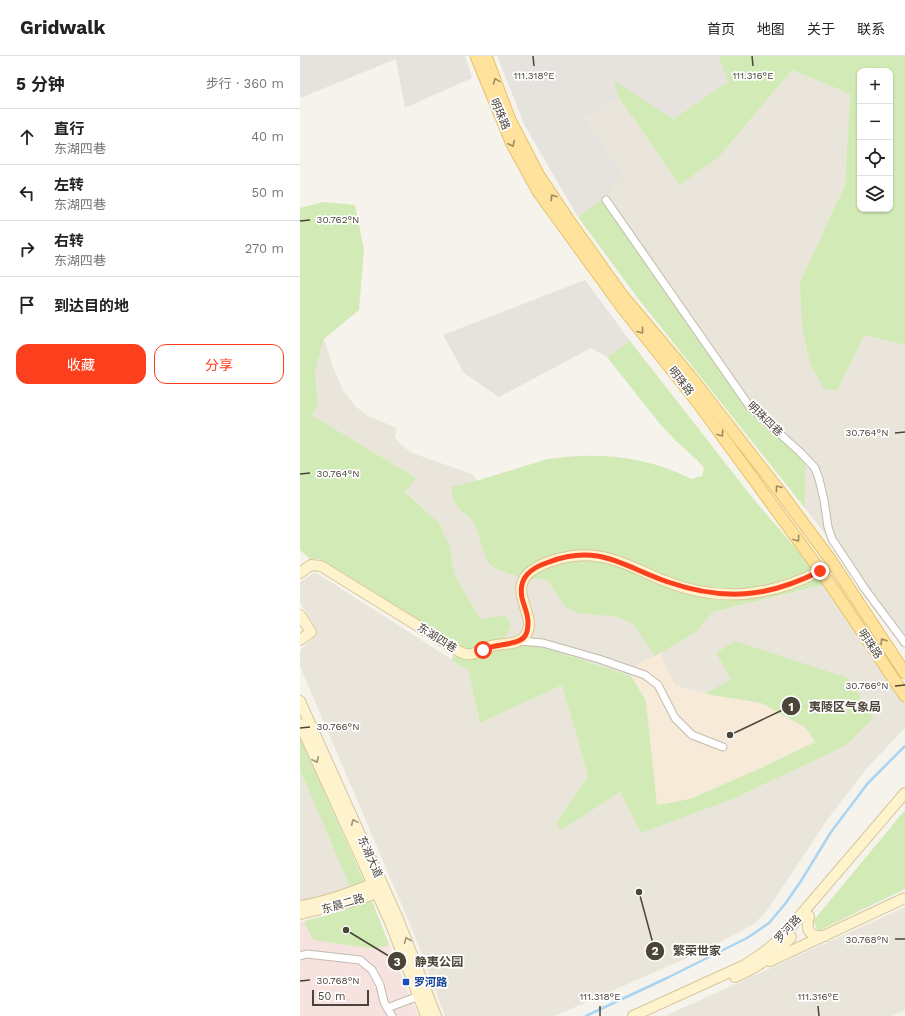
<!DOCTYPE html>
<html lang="zh">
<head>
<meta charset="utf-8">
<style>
  :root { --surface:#fff; --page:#f2f2f2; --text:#222; --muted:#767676; --line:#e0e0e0; --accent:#fc3f1d }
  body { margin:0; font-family:"Work Sans","Noto Sans SC",sans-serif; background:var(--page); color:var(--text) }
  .controls { position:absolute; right:12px; top:12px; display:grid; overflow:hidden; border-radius:8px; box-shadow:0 1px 3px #0004 }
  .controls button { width:36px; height:36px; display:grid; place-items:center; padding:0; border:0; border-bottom:1px solid var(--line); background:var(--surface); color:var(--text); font:20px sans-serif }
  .scale { position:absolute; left:12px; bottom:10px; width:57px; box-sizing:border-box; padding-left:4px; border:2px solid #4b4439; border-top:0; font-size:11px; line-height:14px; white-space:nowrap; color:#4b4439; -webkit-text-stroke:3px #fff; paint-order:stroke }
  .stop { position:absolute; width:12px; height:12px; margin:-9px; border:3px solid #fc3f1d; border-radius:50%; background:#fff }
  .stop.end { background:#fc3f1d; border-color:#fff; box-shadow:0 1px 4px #0008 }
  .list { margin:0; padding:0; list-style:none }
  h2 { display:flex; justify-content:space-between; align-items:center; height:52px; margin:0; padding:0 16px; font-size:17px }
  h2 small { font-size:13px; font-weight:400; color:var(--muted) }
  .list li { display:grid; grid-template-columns:26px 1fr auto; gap:12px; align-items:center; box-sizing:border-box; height:56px; padding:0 16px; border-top:1px solid var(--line) }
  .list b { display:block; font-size:15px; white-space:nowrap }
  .list p { margin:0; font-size:13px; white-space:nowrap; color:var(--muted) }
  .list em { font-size:13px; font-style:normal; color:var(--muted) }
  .actions { display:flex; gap:8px; padding:12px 16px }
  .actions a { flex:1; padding:9px 0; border:1px solid var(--accent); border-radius:12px; text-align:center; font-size:14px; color:var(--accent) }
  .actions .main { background:var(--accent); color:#fff }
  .icon { flex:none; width:22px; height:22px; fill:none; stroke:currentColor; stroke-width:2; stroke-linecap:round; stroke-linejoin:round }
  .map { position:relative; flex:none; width:605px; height:960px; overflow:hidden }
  header { display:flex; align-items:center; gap:24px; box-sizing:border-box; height:56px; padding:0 20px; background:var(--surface); border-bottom:1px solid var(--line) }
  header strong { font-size:19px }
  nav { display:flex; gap:22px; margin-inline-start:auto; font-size:14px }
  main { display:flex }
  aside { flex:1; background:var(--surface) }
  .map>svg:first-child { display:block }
</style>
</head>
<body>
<header>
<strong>Gridwalk</strong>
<nav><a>首页</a><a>地图</a><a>关于</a><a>联系</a></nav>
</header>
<main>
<aside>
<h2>5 分钟<small>步行 · 360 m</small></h2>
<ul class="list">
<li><svg class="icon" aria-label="ahead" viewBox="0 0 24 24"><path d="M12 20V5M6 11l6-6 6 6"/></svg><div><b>直行</b><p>东湖四巷</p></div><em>40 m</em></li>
<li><svg class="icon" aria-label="left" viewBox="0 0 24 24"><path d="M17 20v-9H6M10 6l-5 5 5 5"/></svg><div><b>左转</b><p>东湖四巷</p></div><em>50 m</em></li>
<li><svg class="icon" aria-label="right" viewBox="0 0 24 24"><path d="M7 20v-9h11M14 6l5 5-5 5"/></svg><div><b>右转</b><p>东湖四巷</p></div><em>270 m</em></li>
<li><svg class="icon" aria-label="arrive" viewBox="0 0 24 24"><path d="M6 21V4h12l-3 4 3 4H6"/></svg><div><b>到达目的地</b></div></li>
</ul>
<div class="actions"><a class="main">收藏</a><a>分享</a></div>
</aside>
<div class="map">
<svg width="605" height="960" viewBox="0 0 605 960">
  <rect width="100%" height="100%" fill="#f6f3ec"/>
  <!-- residential -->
  <g fill="#eae5da">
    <polygon points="492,14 550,38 545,129 500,226 537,335 565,279 605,289 605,584 505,452 505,407 447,353 303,143 284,62 319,42 380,129 419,101"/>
    <polygon points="24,283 33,311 43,334 55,350 68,360 97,372 95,381 99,387 112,397 172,418 178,425 171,427 165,458 171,462 180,480 184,498 203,516 248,525 265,551 278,557 317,561 333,568 355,600 338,608 331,620 243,591 220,589 204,584 207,578 191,561 182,564 176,556 156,521 152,506 150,491 139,467 105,435 116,422 12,359 18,349 15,315"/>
    <polygon points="15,516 168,614 180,667 262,629 288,720 257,766 320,736 341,777 433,743 545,690 432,623 405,638 374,629 360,597 395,577 413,556 526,528 605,648 605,672 567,712 527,764 466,856 454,868 407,893 255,960 145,960 112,873 0,610 0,595 18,576 0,546 0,526"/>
    <polygon points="0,714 50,831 21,841 0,844"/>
    <polygon points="605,851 605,954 592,960 365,960"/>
  </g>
  <!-- commercial -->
  <polygon fill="#f7ead8" points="360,597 375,629 405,638 461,647 506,672 515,686 463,711 390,743 357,749 346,645 331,620 338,608"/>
  <!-- industrial -->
  <g fill="#e6e2dd">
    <polygon points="0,0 165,0 172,22 105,52 96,3 0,42"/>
    <polygon points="197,0 418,0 428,26 373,63 313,25 319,42 284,62 322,120 303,143 278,161 225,70"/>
    <polygon points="285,224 330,285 307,301 291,292 199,341 164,317 143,279"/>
  </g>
  <!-- medical -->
  <polygon fill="#f6e3e0" points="72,845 118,960 0,960 0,866 28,859"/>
  <!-- green -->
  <g fill="#d2eab5" fill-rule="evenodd">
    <path d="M418 0H605V289L565 279 537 335 524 333 510 307 502 270 500 226 545 129 550 38 492 14 419 101 380 129 319 42 313 24 373 63 428 26ZM560 15H590V153H560Z"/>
    <polygon points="303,143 447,352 505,407 505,452 337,241 278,161"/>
    <polygon points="23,146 55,149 64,194 59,254 24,283 15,315 18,349 12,359 116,422 105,436 139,467 150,491 152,506 156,521 176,556 182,564 191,561 204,560 209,564 211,571 204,584 220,589 243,591 331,620 346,645 357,749 390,743 463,711 515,686 506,672 461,647 405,638 431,623 416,597 435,585 548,622 574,661 545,690 433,743 341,777 320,736 260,775 257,766 288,720 262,629 180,667 168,614 151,604 160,589 20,503 10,503 0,494 0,152"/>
    <path d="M330 285 451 440 526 528 413 556 395 577 355 600 333 568 317 561 278 557 265 551 248 525C231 521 206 520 192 510 181 502 181 475 171 463 170 460 166 459 164 457 156 450 150 442 152 431 184 424 216 412 248 403 254 402 260 402 266 401 308 397 353 403 391 423L402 420 404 412 396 403 376 385 360 368 307 301Z"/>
    <polygon points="0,682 64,825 50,831 0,714"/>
    <polygon points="605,754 605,833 518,875 513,865"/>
    <polygon points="72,845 89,889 75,893 13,884 4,865 28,859"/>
  </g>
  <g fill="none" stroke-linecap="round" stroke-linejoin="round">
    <!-- stream -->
    <polyline stroke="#a9d4f2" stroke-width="2.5" points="286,960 369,921 447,882 469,867 485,848 501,825 531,776 568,727 605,690"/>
    <defs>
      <g id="street">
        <polyline points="306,144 450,351 500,396 515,412 519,423 524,444 528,471 532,483 565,533 605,587"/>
        <polyline points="219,585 243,587 299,603 345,619 358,629 375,662 392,679 423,691"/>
        <polyline points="0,900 7,898 60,904 72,914 80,929 84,946 92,960"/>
        <polyline points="87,952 119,940"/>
      </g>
      <g id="secondary">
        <path d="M0 517 11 509 21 510 160 596C172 602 178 595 188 591 199 586 217 591 225 580 241 560 201 532 236 512 247 505 260 502 273 500 307 495 335 513 365 525 419 547 470 541 520 515"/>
        <polyline points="0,559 11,576 0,584"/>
        <polyline points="0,645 98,863 136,960"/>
        <polyline points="0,668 90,866 126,960"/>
        <path d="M0 850C27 846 53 836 79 825"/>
        <polyline points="0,858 50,846 83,835"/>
        <path d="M509 860C505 874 509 881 525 880"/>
        <polyline points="470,905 605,842"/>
        <path d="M435 921C456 912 477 898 491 881"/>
        <polyline points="333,960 445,909 463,897 481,882 605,737"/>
      </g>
      <g id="primary">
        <polyline points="176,0 212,88 239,137 321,250 398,347 530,528 605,640"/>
        <polyline points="186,0 210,64 238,118 270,166 322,239 390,320 478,433 530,503 605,617"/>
      </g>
    </defs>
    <!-- street casing -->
    <use href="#street" stroke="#c2bbae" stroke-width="9"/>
    <!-- secondary casing -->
    <use href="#secondary" stroke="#d6c79b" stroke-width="12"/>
    <!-- primary casing -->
    <use href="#primary" stroke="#e6c16a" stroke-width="13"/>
    <!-- street -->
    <use href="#street" stroke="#fff" stroke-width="7"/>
    <!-- secondary -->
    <use href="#secondary" stroke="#fff3cd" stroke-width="10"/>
    <!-- primary -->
    <use href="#primary" stroke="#ffe39c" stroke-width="11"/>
  </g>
  <!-- one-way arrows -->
  <defs><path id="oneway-chevron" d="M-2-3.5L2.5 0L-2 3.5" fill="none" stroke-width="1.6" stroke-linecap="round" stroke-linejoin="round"/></defs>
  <g stroke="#9c8c66">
    <use href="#oneway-chevron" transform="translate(196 25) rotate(-110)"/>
    <use href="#oneway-chevron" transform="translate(212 88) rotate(64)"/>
    <use href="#oneway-chevron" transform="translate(253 141) rotate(-124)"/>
    <use href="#oneway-chevron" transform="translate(341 275) rotate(52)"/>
    <use href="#oneway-chevron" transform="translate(421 378) rotate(54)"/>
    <use href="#oneway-chevron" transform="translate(478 432) rotate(-127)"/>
    <use href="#oneway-chevron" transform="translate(497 483) rotate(54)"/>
    <use href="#oneway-chevron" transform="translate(583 585) rotate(-123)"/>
  </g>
  <g stroke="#9c937c">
    <use href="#oneway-chevron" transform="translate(16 704) rotate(66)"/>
    <use href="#oneway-chevron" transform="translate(54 766) rotate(-114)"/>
    <use href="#oneway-chevron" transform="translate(107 884) rotate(-112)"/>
  </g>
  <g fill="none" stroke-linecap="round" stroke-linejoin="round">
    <!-- route -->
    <path stroke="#fc3f1d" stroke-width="5" d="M183 594C195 587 218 590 225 580 228 576 228 571 228 566 228 558 224 550 222 542 218 521 231 512 249 506 299 487 324 511 368 526 423 545 468 542 520 515"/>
  </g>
  <!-- ticks -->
  <path fill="none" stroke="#4b4439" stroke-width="1.5" d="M233 0 234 10M452 0 453 10M0 165 10 164M595 377 605 376M0 418 10 417M595 630 605 629M0 672 10 671M595 883H605M0 925 10 924M300 950V960M518 950 519 960"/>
  <!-- markers -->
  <rect fill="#1a4fb4" stroke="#fff" stroke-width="1.5" x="102" y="922" width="8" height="8" rx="2"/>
  <g text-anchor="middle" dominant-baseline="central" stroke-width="3.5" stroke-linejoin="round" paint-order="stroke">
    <!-- street labels -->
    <g font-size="11" fill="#4b4439" stroke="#fff">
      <text transform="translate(200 58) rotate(67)">明珠路</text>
      <text transform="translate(381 325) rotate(52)">明珠路</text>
      <text transform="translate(465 363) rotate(44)">明珠四巷</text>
      <text transform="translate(137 582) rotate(32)">东湖四巷</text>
      <text transform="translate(570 588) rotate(56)">明珠路</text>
      <text transform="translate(70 801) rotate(66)">东湖大道</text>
      <text transform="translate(43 848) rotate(-16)">东晨二路</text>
      <text transform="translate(488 873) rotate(-47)">罗河路</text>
    </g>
    <!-- transit labels -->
    <g font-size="11" font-weight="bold" fill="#164399" stroke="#fff" text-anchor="start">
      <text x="114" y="926">罗河路</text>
    </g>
  </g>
  <g font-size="10" text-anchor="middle" fill="#4b4439" stroke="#fff" stroke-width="3.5" stroke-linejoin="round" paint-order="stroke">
    <text x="234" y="23">111.318°E</text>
    <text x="453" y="23">111.316°E</text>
    <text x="38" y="167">30.762°N</text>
    <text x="567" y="380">30.764°N</text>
    <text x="38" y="421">30.764°N</text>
    <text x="567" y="633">30.766°N</text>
    <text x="38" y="674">30.766°N</text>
    <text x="567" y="887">30.768°N</text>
    <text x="38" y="928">30.768°N</text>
    <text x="300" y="944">111.318°E</text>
    <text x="518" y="944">111.316°E</text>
  </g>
  <!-- callouts -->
  <path fill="none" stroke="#4b4439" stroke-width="1.5" d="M430 679L491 650M339 836L355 895M46 874L97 905"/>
  <g fill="#4b4439" stroke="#fff" stroke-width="1.5">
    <circle cx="430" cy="679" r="4"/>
    <circle cx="339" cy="836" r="4"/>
    <circle cx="46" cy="874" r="4"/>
    <circle cx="491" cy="650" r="10"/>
    <circle cx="355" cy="895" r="10"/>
    <circle cx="97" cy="905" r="10"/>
  </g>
  <g font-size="12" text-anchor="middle" font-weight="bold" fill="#fff">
    <text x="491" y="655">1</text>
    <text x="355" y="899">2</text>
    <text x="97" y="910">3</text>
  </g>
  <g font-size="12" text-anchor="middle" font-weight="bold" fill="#4b4439" stroke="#fff" stroke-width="3.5" stroke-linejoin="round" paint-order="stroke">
    <text x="545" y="655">夷陵区气象局</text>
    <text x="397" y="899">繁荣世家</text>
    <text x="139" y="910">静夷公园</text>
  </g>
</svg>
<div class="controls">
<button>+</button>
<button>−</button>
<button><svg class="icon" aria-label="locate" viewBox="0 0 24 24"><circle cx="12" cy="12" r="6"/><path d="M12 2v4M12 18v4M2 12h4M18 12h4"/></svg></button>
<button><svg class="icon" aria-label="layers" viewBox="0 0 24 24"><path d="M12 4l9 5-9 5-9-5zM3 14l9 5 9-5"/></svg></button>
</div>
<div class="scale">50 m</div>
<div class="stop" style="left:183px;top:594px"></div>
<div class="stop end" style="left:520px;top:515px"></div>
</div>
</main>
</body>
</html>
